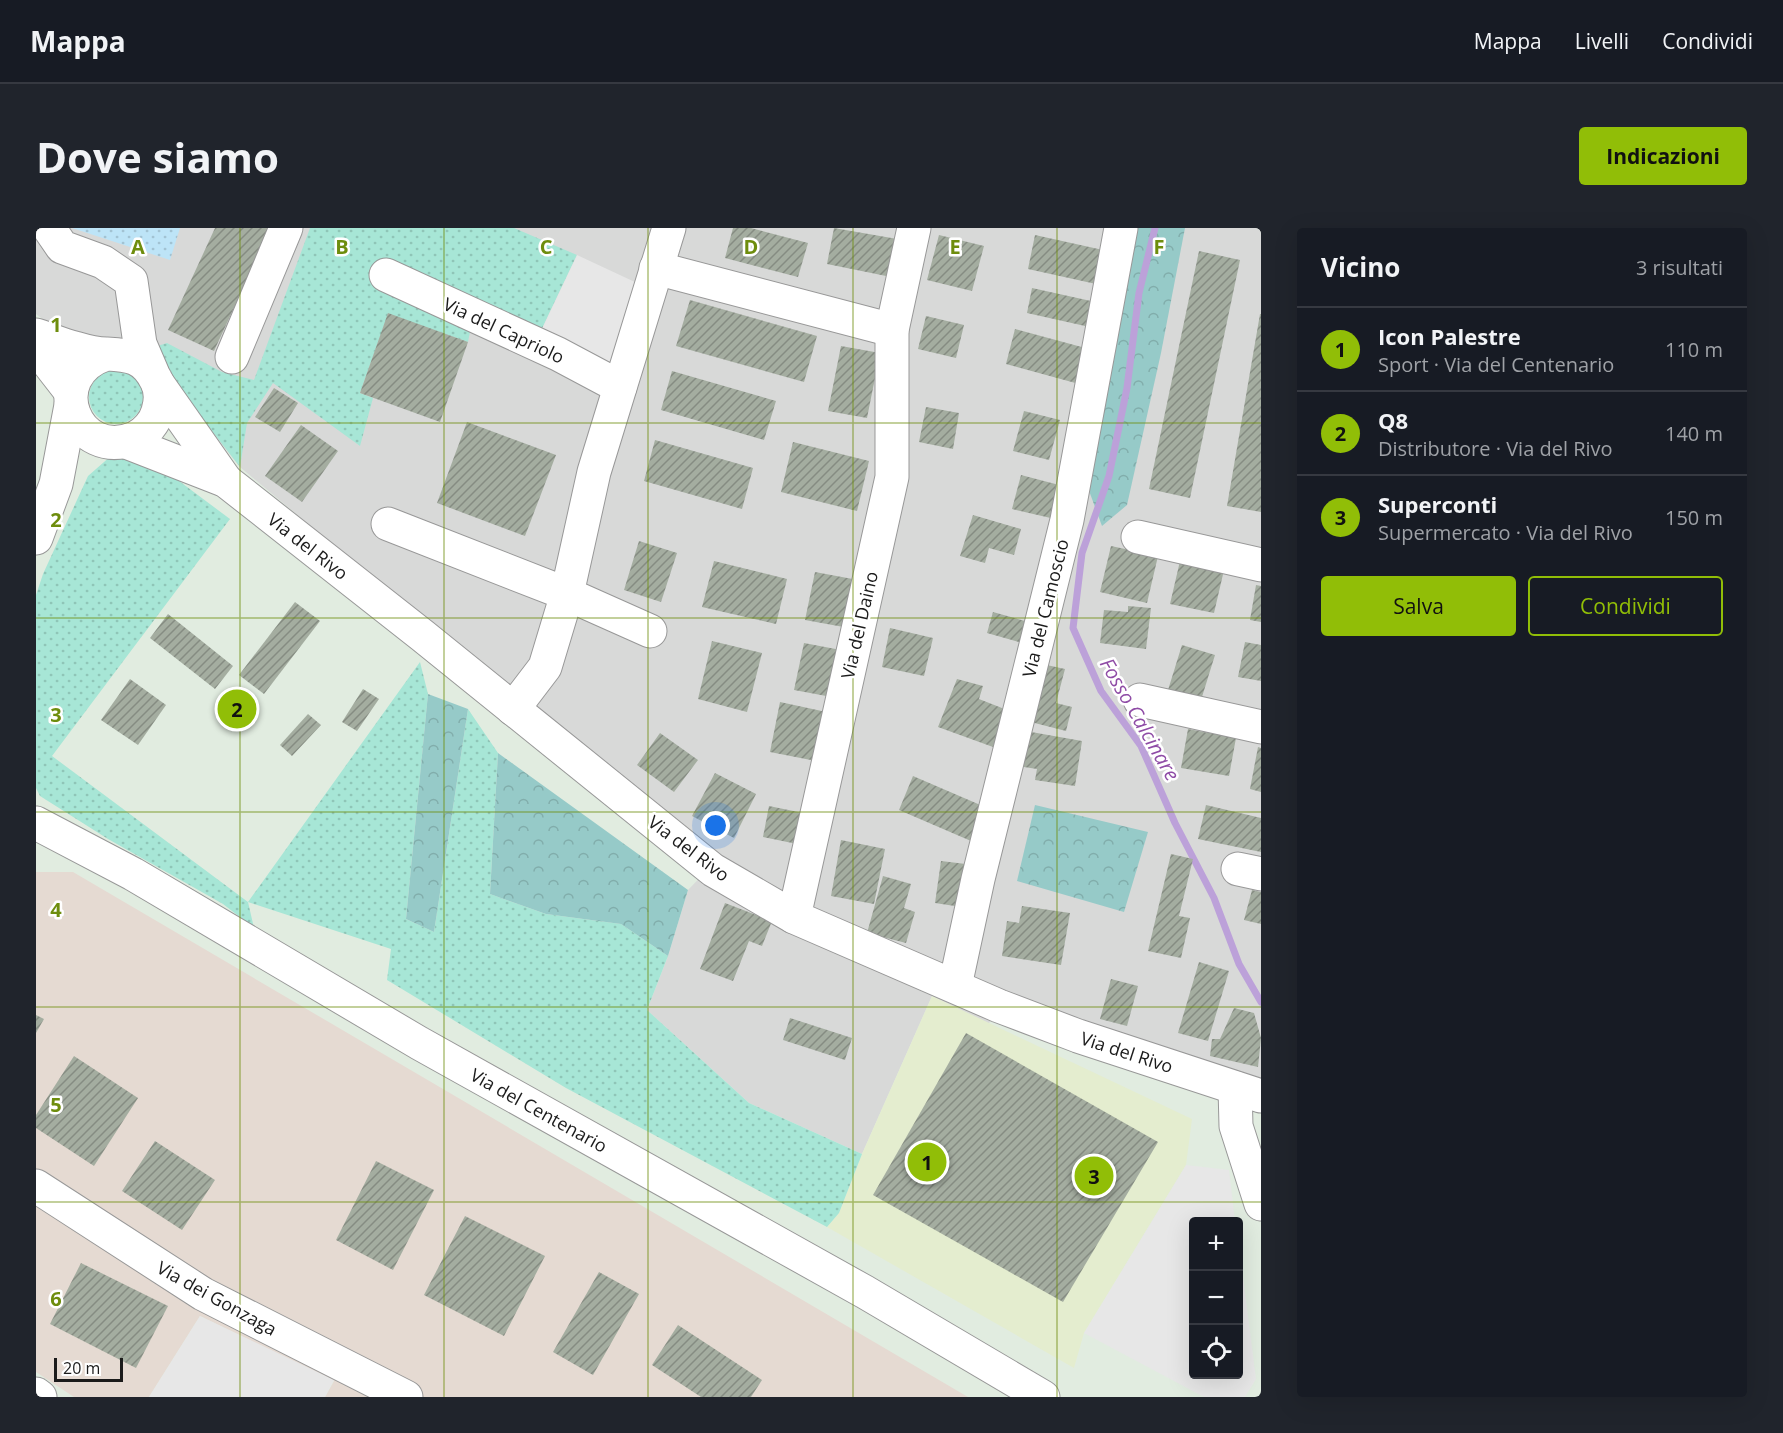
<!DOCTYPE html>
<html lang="it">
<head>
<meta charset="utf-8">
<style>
  :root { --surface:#171b24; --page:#20242c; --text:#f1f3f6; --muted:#9ea1a6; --line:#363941; --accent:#91be07 }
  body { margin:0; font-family:"Open Sans",sans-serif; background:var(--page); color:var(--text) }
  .controls { position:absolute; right:18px; bottom:18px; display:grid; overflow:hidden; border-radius:6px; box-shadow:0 6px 24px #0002 }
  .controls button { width:54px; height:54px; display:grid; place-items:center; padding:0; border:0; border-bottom:2px solid var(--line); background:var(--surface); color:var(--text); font:30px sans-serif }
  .scale { position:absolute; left:18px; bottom:15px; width:69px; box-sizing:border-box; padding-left:6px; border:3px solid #1b1b1b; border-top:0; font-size:16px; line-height:21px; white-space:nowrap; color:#1b1b1b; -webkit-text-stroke:4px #fff; paint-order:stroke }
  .you { position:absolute; left:680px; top:598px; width:21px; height:21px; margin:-15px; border:4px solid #fff; border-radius:50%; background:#1a73e8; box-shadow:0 0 0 9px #1a73e833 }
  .badge { display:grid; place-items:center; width:39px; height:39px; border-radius:50%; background:var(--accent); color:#111; font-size:20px; font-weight:700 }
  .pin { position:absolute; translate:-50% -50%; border:3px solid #fff; box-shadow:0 2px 6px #0006 }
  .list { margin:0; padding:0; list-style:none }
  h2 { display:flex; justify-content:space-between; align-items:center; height:78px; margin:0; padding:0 24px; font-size:26px }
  h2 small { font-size:20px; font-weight:400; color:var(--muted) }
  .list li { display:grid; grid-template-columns:39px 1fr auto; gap:18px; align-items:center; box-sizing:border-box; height:84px; padding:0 24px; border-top:2px solid var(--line) }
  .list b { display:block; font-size:22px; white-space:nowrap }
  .list p { margin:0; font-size:20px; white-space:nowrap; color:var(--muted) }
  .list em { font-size:20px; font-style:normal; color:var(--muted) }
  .actions { display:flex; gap:12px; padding:18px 24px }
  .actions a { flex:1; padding:14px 0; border:2px solid var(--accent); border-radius:6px; text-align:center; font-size:21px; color:var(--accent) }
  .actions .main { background:var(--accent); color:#111 }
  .icon { flex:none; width:33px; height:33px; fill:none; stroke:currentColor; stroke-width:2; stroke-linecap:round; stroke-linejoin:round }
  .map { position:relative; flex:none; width:1225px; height:1169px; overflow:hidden; border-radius:6px }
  header { display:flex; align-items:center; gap:36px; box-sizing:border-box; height:84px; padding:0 30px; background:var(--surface); border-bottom:2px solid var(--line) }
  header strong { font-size:28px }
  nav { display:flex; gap:33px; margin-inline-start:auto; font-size:21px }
  .intro { display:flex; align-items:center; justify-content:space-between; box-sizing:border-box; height:144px; padding:0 36px }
  h1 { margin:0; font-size:42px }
  .button { padding:15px 27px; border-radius:6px; background:var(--accent); color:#111; font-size:21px; font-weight:700 }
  main { display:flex; gap:36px; padding:0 36px }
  aside { flex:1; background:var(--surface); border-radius:6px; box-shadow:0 6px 24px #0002 }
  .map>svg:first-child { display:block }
</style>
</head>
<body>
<header>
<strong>Mappa</strong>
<nav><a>Mappa</a><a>Livelli</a><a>Condividi</a></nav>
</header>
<div class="intro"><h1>Dove siamo</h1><a class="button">Indicazioni</a></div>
<main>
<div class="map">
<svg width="1225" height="1169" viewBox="0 0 1225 1169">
  <defs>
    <pattern id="grass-dots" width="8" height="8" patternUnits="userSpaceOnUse" patternTransform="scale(1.5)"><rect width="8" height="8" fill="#a7e6d6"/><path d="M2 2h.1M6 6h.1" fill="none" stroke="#8fc5b7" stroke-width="1.8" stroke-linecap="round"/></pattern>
    <pattern id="forest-crowns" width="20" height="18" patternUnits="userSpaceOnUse" patternTransform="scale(1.5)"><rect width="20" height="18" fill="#96cac8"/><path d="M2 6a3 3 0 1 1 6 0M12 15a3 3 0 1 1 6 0" fill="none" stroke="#81adab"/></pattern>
    <pattern id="park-dots" width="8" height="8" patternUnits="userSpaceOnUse" patternTransform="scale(1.5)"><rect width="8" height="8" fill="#bde4f7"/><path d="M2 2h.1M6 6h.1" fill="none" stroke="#a2c3d3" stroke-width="1.8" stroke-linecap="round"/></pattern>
    <pattern id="building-hatch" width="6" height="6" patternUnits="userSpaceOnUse" patternTransform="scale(1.5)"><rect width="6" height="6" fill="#a4ada0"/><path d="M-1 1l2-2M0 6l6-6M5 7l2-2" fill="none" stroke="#858c82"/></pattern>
  </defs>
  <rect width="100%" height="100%" fill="#e1ece0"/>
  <!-- residential -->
  <polygon fill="#d8d9d8" points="0,0 1225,0 1225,854 976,771 952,796 896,768 826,926 713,875 611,782 632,728 652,662 681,632 497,484 204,239 136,155 43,119 0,86"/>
  <!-- commercial -->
  <polygon fill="#e4edcf" points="896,768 1156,891 1150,937 1048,1105 1038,1140 791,999 803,985 826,926"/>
  <!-- industrial -->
  <polygon fill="#e5dad2" points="0,644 37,644 932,1169 289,1169 298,1153 164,1088 113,1169 38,1169 0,1144"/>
  <!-- grass -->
  <g fill="url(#grass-dots)">
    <polygon points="274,0 478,0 541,27 503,107 439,78 432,114 352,86 324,165 337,170 324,218 237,155 211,195 204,239 112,121 131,115 186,144 218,152"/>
    <circle cx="80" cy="169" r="27"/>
    <polygon points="76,227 127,241 194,291 16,528 212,674 384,434 392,466 370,691 398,704 432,481 462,525 454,666 510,686 585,696 632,728 611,782 713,875 826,926 803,985 791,999 530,860 351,752 355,721 212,674 218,700 187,676 72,611 4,568 0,560 0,367 7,346 52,248"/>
  </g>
  <!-- forest -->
  <g fill="url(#forest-crowns)">
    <polygon points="1096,0 1149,0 1125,125 1091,277 1066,298 1052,260"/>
    <polygon points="392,466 432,481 398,704 370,691"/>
    <polygon points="462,525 652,662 632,728 585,696 510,686 454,666"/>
    <polygon points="999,577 1112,604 1088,684 981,653"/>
  </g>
  <!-- park -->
  <polygon fill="url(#park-dots)" points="36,0 144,0 134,32"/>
  <!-- parking -->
  <g fill="#e7e7e7">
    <polygon points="541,27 601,55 575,142 503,107"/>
    <polygon points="1150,937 1193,942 1199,993 1158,994 1158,1146 1202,1146 1203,1017 1220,1151 1209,1169 1168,1169 1048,1105"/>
    <polygon points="164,1088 298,1152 289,1169 113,1169"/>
  </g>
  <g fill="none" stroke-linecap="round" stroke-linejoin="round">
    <!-- stream -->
    <polyline stroke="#bca1d9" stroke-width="7" points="1119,0 1103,65 1091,160 1073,248 1046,325 1037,400 1065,463 1105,518 1139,595 1178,670 1203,736 1225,774"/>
  </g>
  <!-- building -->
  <g fill="url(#building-hatch)">
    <polygon points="179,0 235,0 178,123 132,102"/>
    <polygon points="697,0 715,0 772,15 762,49 689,30"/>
    <polygon points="798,0 867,12 860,50 791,36"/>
    <polygon points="903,7 948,18 936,63 891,52"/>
    <polygon points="999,7 1076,24 1069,58 992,41"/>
    <polygon points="1163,23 1204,32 1154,270 1113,261"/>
    <polygon points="996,60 1064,75 1058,100 991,85"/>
    <polygon points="654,72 781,108 768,154 640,118"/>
    <polygon points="352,85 432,114 404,194 324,165"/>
    <polygon points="1224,86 1225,86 1225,284 1191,278"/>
    <polygon points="890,88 928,97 920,130 882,121"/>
    <polygon points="979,101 1053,121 1043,156 970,136"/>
    <polygon points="805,118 844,125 831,190 792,183"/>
    <polygon points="636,143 740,173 728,212 625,182"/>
    <polygon points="238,160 262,175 244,204 219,189"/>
    <polygon points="890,179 923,185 917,221 883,214"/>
    <polygon points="988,183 1024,192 1013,232 977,223"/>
    <polygon points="431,194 520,227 489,308 401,275"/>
    <polygon points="265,197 302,223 266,274 229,248"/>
    <polygon points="619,212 717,240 706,281 608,253"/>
    <polygon points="757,214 833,233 821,283 745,264"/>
    <polygon points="985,247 1027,258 1019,291 976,281"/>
    <polygon points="937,287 985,301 978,327 953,320 949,335 924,328"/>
    <polygon points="603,313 641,325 625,374 588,362"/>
    <polygon points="1075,318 1122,328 1111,375 1064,364"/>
    <polygon points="678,333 751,351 740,396 666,379"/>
    <polygon points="1144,333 1188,342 1178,385 1134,376"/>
    <polygon points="779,344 822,352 813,400 769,392"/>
    <polygon points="1220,357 1225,358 1225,394 1214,392"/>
    <polygon points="259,374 284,393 228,466 203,447"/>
    <polygon points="1092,378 1115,380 1110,421 1064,415 1068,382 1092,384"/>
    <polygon points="957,384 996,395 990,416 951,405"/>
    <polygon points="132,386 197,438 179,461 114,410"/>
    <polygon points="854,400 897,410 888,448 846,439"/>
    <polygon points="676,413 726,425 711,484 662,471"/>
    <polygon points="1209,414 1225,417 1225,453 1202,449"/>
    <polygon points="768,415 810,423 801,470 758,462"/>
    <polygon points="1146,417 1179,427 1165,472 1132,462"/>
    <polygon points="997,434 1029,441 1020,475 1036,479 1030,503 983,491"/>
    <polygon points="94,451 130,477 102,517 65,492"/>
    <polygon points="921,451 947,458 943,471 971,482 957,519 902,499"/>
    <polygon points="327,461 343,471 321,503 306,494"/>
    <polygon points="744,474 795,485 785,534 734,524"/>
    <polygon points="272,486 285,497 256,528 244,517"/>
    <polygon points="1152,501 1200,510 1193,548 1145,540"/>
    <polygon points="984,502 1046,513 1039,558 999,552 1001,541 975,537"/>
    <polygon points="624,505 662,532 638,564 601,537"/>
    <polygon points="1222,519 1225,520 1225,564 1214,561"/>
    <polygon points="679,545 720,566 698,610 656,588"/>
    <polygon points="877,548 949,579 935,613 863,582"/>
    <polygon points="1170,577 1225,590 1225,624 1162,611"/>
    <polygon points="733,578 772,586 766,617 727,609"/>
    <polygon points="805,612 849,621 838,676 795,668"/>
    <polygon points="1135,626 1157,631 1143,688 1154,690 1145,730 1112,723"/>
    <polygon points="905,633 938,637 932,680 899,675"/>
    <polygon points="847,648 875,656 868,680 879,684 870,715 831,705"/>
    <polygon points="1216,662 1225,664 1225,696 1208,692"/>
    <polygon points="689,675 736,693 726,718 713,713 697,753 664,741"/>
    <polygon points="986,678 1034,685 1025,737 966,728 971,693 983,695"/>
    <polygon points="1163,734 1193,743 1172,813 1142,805"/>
    <polygon points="1075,751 1102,758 1091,798 1064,791"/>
    <polygon points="1198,780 1218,785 1225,810 1222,839 1174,828 1176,811 1184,811"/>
    <polygon points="0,787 8,791 0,805"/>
    <polygon points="754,790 816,810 809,832 747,812"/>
    <polygon points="930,805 1122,914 1027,1074 837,967"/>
    <polygon points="38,828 102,870 58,938 0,900 0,887"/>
    <polygon points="119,913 179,952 146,1002 86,963"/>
    <polygon points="340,933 398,962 357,1042 300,1012"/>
    <polygon points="429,988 509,1028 468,1108 388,1067"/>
    <polygon points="45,1035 132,1078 100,1140 14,1096"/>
    <polygon points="563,1044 603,1066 557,1147 517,1124"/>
    <polygon points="642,1097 726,1152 715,1169 665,1169 616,1137"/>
  </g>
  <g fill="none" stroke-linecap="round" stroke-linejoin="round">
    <defs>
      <g id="minor">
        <polyline points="13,0 26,19 67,34 95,53 104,116 116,144"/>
        <polyline points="620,40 856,102"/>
        <polyline points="350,47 522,126 584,159"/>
        <path d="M0 107C13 111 26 117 39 120 49 123 60 126 71 126 94 127 108 129 120 152 125 161 125 173 122 183 119 194 110 205 99 210 40 235 5 148 70 126"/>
        <polyline points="0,119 35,164"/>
        <polyline points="196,129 250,0"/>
        <polyline points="122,156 190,253"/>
        <polyline points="90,214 190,253 387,408 677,642 758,689 963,778 1042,808 1225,868"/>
        <polyline points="352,296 531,366 614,403"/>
        <polyline points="1102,309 1225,337"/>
        <polyline points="0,310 20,256 35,177"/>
        <polyline points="1104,472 1225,499"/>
        <polyline points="477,481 509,439 531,366 558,244 633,0"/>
        <polyline points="0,595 97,646 383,815 829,1064 1007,1169"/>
        <polyline points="1202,641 1225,646"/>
        <polyline points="758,689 856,249 856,102 878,0"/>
        <polyline points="919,758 942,651 1031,292 1085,0"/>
        <polyline points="1199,860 1200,898 1225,976"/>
        <polyline points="0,958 167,1066 370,1169"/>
        <polyline points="0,1166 4,1169"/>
      </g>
    </defs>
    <!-- minor casing -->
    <use href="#minor" stroke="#989898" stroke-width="35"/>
    <!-- minor -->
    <use href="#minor" stroke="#fff" stroke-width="33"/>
  </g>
  <!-- grid -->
  <path fill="none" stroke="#6e8d0d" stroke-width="1.5" stroke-opacity="0.55" d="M204 0V1169M408 0V1169M612 0V1169M817 0V1169M1021 0V1169M0 195H1225M0 390H1225M0 584H1225M0 779H1225M0 974H1225"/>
  <g text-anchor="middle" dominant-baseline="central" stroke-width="5" stroke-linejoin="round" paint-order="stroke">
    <!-- street labels -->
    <g font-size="18" fill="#1b1b1b" stroke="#fff">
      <text transform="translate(468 102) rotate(25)">Via del Capriolo</text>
      <text transform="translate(272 318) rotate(38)">Via del Rivo</text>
      <text transform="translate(1009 380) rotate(-76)">Via del Camoscio</text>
      <text transform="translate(823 397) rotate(-77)">Via del Daino</text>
      <text transform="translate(653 620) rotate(37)">Via del Rivo</text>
      <text transform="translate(1091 824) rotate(18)">Via del Rivo</text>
      <text transform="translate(503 882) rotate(29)">Via del Centenario</text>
      <text transform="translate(181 1070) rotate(29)">Via dei Gonzaga</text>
    </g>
    <!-- water labels -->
    <g font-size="20" font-style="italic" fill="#8f4ca6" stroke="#fff">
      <text transform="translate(1104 491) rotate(60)">Fosso Calcinare</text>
    </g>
  </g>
  <g font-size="20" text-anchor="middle" font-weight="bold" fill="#6e8d0d" stroke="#fff" stroke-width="5" stroke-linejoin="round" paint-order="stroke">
    <text x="102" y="26">A</text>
    <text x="306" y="26">B</text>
    <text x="510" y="26">C</text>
    <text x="715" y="26">D</text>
    <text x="919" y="26">E</text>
    <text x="1123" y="26">F</text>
    <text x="20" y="104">1</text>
    <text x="20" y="299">2</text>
    <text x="20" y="494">3</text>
    <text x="20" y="689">4</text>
    <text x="20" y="884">5</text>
    <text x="20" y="1078">6</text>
  </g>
</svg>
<div class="controls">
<button>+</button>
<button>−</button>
<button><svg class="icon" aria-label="locate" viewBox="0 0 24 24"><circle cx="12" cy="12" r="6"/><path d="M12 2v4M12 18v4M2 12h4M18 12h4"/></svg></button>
</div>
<div class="scale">20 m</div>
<div class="you"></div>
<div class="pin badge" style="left:891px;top:934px">1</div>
<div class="pin badge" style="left:201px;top:481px">2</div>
<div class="pin badge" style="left:1058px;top:948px">3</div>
</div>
<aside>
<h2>Vicino<small>3 risultati</small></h2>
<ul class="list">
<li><span class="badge">1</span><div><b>Icon Palestre</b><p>Sport · Via del Centenario</p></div><em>110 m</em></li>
<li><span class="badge">2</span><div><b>Q8</b><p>Distributore · Via del Rivo</p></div><em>140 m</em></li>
<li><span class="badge">3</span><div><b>Superconti</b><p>Supermercato · Via del Rivo</p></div><em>150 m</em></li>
</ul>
<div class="actions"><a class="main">Salva</a><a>Condividi</a></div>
</aside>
</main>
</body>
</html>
